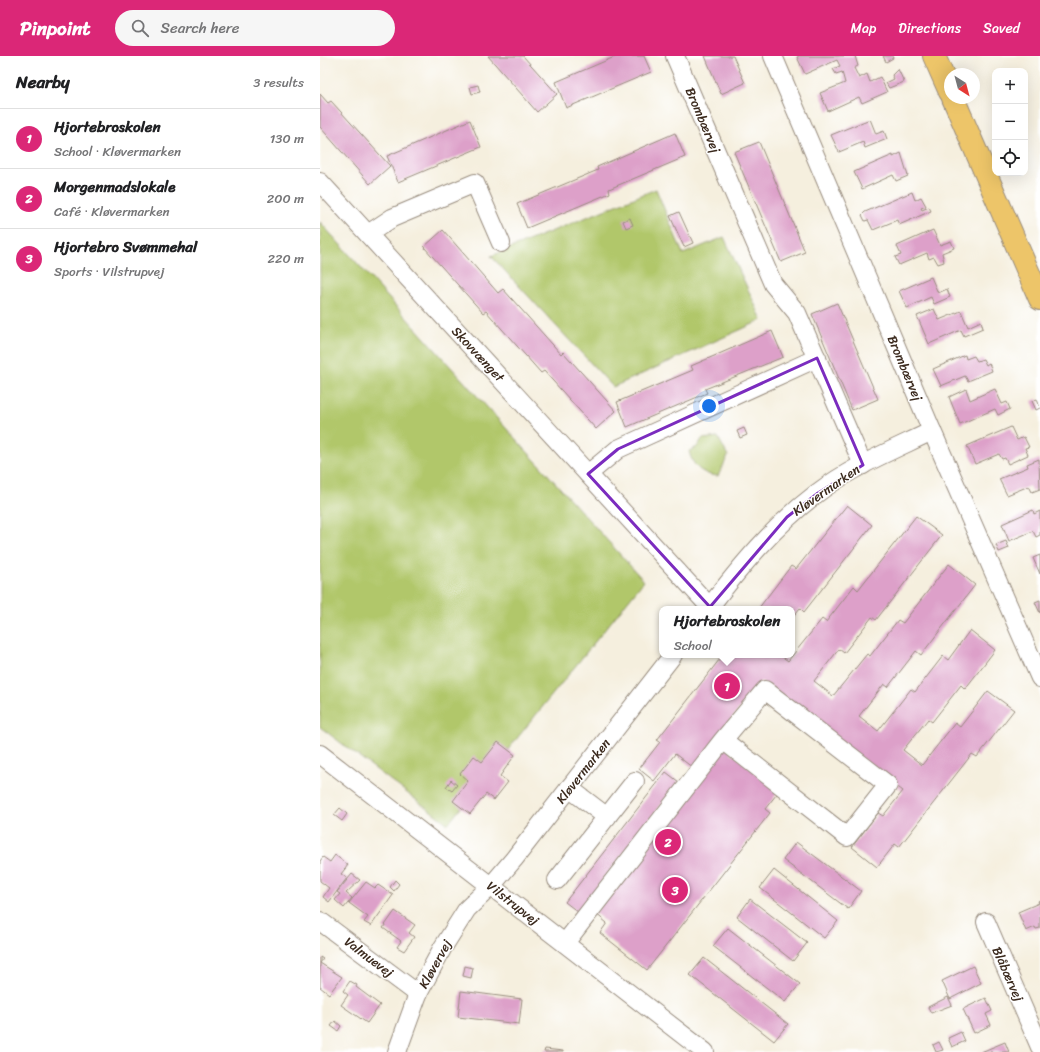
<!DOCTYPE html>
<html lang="en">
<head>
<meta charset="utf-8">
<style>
  :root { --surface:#fff; --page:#f6f6f6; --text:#202124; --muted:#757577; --line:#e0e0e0; --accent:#db2777 }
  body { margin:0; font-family:Sriracha,sans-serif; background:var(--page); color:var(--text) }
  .controls { position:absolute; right:12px; top:12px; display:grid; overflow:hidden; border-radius:8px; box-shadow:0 4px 16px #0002 }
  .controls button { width:36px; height:36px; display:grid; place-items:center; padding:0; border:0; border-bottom:1px solid var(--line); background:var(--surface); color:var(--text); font:20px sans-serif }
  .compass { position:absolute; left:624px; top:12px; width:36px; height:36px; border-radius:50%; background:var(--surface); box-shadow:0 4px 16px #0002; rotate:144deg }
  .you { position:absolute; left:389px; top:350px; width:14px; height:14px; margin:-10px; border:3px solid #fff; border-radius:50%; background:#1a73e8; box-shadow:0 0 0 6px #1a73e833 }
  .badge { display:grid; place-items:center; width:26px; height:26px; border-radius:50%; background:var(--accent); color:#fff; font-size:13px; font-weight:700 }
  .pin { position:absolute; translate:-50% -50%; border:2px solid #fff; box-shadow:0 1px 4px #0006 }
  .popup { position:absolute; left:339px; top:550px; width:136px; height:52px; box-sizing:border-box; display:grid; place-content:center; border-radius:8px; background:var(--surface); filter:drop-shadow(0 1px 3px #0005); font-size:13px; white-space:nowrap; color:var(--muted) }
  .popup b { font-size:15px; color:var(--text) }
  .popup::after { content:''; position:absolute; left:50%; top:100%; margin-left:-8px; border:8px solid transparent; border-top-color:var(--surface) }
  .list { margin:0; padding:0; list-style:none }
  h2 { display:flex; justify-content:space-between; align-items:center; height:52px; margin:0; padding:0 16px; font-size:17px }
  h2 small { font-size:13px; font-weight:400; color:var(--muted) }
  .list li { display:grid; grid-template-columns:26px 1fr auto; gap:12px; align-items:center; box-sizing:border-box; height:60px; padding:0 16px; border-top:1px solid var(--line) }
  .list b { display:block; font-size:15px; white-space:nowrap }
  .list p { margin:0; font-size:13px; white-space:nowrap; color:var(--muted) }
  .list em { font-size:13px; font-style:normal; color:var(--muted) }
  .icon { flex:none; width:22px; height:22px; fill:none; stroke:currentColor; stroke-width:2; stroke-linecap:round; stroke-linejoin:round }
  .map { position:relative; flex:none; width:720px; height:996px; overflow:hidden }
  header { display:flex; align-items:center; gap:24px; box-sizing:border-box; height:56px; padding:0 20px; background:var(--accent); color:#fff }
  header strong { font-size:19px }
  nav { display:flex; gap:22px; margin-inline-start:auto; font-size:14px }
  .search { width:280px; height:36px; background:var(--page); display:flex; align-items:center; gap:10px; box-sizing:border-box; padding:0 14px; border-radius:22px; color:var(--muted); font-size:15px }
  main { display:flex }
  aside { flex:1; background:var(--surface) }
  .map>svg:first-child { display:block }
</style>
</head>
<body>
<header>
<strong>Pinpoint</strong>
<div class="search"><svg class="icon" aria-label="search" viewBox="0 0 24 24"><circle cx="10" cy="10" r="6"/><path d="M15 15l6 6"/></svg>Search here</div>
<nav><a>Map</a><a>Directions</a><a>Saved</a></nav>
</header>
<main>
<aside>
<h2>Nearby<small>3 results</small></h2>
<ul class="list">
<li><span class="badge">1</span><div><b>Hjortebroskolen</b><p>School · Kløvermarken</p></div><em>130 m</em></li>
<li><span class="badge">2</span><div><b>Morgenmadslokale</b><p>Café · Kløvermarken</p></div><em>200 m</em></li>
<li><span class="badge">3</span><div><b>Hjortebro Svømmehal</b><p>Sports · Vilstrupvej</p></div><em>220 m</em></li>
</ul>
</aside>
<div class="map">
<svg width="720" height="996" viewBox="0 0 720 996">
  <rect width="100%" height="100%" fill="#fff"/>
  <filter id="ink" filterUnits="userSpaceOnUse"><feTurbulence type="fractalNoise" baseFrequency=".025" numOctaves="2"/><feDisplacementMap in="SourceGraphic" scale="8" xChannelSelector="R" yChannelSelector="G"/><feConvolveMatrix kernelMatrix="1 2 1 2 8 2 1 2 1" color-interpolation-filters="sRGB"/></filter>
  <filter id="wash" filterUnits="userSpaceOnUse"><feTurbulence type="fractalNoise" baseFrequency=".012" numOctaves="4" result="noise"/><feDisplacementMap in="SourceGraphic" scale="16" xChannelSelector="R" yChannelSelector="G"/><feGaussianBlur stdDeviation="0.9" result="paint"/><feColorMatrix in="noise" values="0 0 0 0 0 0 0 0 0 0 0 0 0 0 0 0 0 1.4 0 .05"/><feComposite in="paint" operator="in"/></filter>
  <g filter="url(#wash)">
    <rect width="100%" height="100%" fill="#f5efde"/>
    <!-- green -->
    <g fill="#b1c76b" stroke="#767844">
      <polygon points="336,133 363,198 404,181 442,264 293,331 171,200"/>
      <polygon points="0,166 324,525 128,768 0,671"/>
      <path d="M398 381 408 400 398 420C382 419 372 410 369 395L377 391 382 383Z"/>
    </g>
    <g id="blocks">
      <!-- building -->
      <g fill="#dda0c9">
        <polygon points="168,0 203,0 237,38 217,56"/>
        <polygon points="297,0 324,0 331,16 246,52 236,26"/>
        <polygon points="385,0 413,0 425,27 401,38"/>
        <polygon points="479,0 535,0 538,10 534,12 539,22 547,18 550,26 560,21 567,36 542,47 539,41 508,55 500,37 525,27 522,16 516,18 513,13 520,10 517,4 485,18 477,1"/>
        <polygon points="563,0 572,0 573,2 566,6"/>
        <polygon points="578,13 584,26 569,32 566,27 574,23 572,19"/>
        <polygon points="158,29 160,36 152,38 150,31"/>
        <polygon points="0,38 8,47 11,45 70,110 50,128 0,71"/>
        <polygon points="550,63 556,78 564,75 567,83 545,92 543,86 519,96 511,79"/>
        <polygon points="150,64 161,91 78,126 67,100"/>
        <polygon points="355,77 365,101 289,133 290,137 207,172 197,148 278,114 277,111"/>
        <polygon points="439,86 485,196 461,206 414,96"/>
        <polygon points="581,97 588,120 576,125 573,119 542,133 534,116 573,99 573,101"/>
        <polygon points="592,136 595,144 601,141 606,150 601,152 602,154 609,151 611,155 579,169 577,164 553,174 548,164 545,165 542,159 545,156"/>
        <polygon points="359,156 373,187 364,191 350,160"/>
        <polygon points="310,162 313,169 306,172 303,165"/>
        <polygon points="123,174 178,237 183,233 241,298 243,296 296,355 276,373 224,315 221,317 166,255 163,257 104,191"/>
        <polygon points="613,174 620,189 631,185 634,192 622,197 624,206 618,208 614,201 609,203 607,197 579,209 575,201 581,199 577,190"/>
        <polygon points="611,221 618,237 627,233 630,241 614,248 611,241 587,252 579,235"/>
        <polygon points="517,247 558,343 532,354 492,258"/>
        <polygon points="614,253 619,264 641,255 648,271 661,265 663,272 644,280 641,274 609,288 597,260"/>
        <polygon points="452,275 463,301 385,333 387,337 307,371 297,346 373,314 371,310"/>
        <polygon points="645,299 646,303 654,300 657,305 663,303 666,309 669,307 672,315 648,325 645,320 621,330 613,313"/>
        <polygon points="646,333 650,344 675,333 682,348 687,346 690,353 678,359 675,353 640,368 629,341"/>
        <polygon points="717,343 720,352 716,354 712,345"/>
        <polygon points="691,371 697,384 704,381 709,391 705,392 708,399 688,408 685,402 682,403 679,398 655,408 647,390"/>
        <polygon points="424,372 427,379 420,382 417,375"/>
        <polygon points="719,403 720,433 712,436 709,430 687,439 679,423 708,411 707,408"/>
        <polygon points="527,449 552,469 484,556 480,552 472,562 472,553 438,553 471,510 476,513"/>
        <polygon points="713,454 714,458 720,455 720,479 716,481 713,475 689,485 682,468"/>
        <polygon points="596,460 622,479 556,564 552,561 524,597 519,593 494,625 513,640 547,598 550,600 578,564 583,567 629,508 655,529 601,599 596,595 568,631 564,628 539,660 558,675 591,633 595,636 623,600 628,604 650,574 675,594 645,633 641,629 612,666 608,663 583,694 602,709 635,667 640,671 668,635 694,654 657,701 652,698 579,791 575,788 557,811 532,791 558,757 563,760 583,735 441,625 373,712 355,698 334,725 319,713 340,686 337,684 403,599 460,599 468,605 502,563 506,566 534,530 538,534"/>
        <polygon points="686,485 689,492 679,496 676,489"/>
        <polygon points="720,499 720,518 713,502"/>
        <polygon points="720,544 720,557 715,546"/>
        <polygon points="178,686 195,699 180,720 188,726 174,744 166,738 150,758 133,745 148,725 140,718 154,700 162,706"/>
        <polygon points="404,691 460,734 445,753 450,757 327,914 280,877 287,867 275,857"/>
        <polygon points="346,716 359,726 258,856 245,846"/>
        <polygon points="131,724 137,729 132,735 126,731"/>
        <polygon points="20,752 27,758 22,765 14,759"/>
        <polygon points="476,786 541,835 528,853 463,804"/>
        <polygon points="15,799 28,809 21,818 27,822 9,846 3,841 9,832 0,825 0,805 3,801 10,806"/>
        <polygon points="454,814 518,865 504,882 440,832"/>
        <polygon points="32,818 40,824 26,837 32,842 24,852 15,844 20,838 17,836"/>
        <polygon points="75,824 79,828 74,835 70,831"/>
        <polygon points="46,826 55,832 58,829 73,839 51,870 44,866 48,861 29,847"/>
        <polygon points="430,843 487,887 473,905 417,861"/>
        <polygon points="720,844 720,872 716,873 715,871 706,875 698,856 719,847 718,845"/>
        <polygon points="75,855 95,869 89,877 94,881 84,895 77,891 81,885 63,872"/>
        <polygon points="408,872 480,928 465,946 393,890"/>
        <polygon points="0,901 3,903 0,907 22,921 9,938 0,931"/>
        <polygon points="384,902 468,968 454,985 370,919"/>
        <polygon points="145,910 153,912 151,922 143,920"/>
        <polygon points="653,910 661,927 630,943 622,925"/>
        <polygon points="30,925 37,929 36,931 60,949 47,967 21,949 28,939 23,935"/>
        <polygon points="141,935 202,943 199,968 138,961"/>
        <polygon points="628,941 632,949 611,957 608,951"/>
        <polygon points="666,942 672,955 666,958 671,969 654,977 643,953"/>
        <polygon points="15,965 21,970 18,975 11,970"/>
        <polygon points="641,976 645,985 632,991 628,982"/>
        <polygon points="619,986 623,994 616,996 613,989"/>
        <polygon points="685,986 689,996 661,996"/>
        <polygon points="225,993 243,995 243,996 224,996"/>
      </g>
    </g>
  </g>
  <g filter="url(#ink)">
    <use href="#blocks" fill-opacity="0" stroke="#988c7e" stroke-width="1"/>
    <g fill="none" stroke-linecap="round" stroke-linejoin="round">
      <defs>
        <g id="minor">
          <polyline points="355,0 453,228 477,257 543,409"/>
          <polyline points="453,0 612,375 720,622"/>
          <polyline points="0,126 390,551"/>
          <polyline points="48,178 72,162 155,127 181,187"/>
          <polyline points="268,418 298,393 497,302"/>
          <path d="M388 553C420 511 454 470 496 438 531 411 573 394 612 375"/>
          <polyline points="0,698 385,996"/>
          <polyline points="249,732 287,761"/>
          <polyline points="237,824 315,725"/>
          <polyline points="0,865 98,938"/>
          <polyline points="666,866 720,991"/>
          <polyline points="245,887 403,684 445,634 568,729 527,781 403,684"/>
          <polyline points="77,996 98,938 123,891 147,853 171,830 194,803 353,599"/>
        </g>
        <g id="major">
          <polyline points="614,0 630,36"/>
          <polyline points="633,42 720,243"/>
        </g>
      </defs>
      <!-- minor casing -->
      <use href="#minor" stroke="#988c7e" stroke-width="20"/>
      <!-- major casing -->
      <use href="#major" stroke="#988c7e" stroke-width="24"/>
      <!-- minor -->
      <use href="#minor" stroke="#fff" stroke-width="18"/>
      <!-- major -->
      <use href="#major" stroke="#edc569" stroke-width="22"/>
    </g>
  </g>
  <!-- marked area -->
  <path fill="none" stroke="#7b2cbf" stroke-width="3" stroke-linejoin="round" d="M497 302 543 409 498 437 467 461 390 551 268 418 298 393Z"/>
  <g text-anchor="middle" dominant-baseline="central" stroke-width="3" stroke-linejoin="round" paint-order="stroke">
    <!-- street labels -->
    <g font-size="13" fill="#3b2a1e" stroke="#fff">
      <text transform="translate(383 64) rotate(67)">Brombærvej</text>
      <text transform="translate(158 298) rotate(47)">Skovvænget</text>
      <text transform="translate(585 312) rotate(67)">Brombærvej</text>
      <text transform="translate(506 434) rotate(-35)">Kløvermarken</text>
      <text transform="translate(263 715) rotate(-52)">Kløvermarken</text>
      <text transform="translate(193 847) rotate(38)">Vilstrupvej</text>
      <text transform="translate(49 901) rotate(37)">Valmuevej</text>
      <text transform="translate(115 908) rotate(-61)">Kløvervej</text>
      <text transform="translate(688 918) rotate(66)">Blåbærvej</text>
    </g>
  </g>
</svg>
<div class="controls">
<button>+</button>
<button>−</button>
<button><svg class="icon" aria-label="locate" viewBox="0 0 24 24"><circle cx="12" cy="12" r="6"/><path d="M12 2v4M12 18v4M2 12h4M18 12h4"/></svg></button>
</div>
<svg class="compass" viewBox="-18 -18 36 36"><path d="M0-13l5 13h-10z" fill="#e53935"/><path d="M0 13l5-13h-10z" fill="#757577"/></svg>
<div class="you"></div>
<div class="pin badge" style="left:407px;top:630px">1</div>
<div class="popup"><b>Hjortebroskolen</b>School</div>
<div class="pin badge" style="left:348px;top:786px">2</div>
<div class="pin badge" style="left:355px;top:834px">3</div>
</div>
</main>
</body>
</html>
